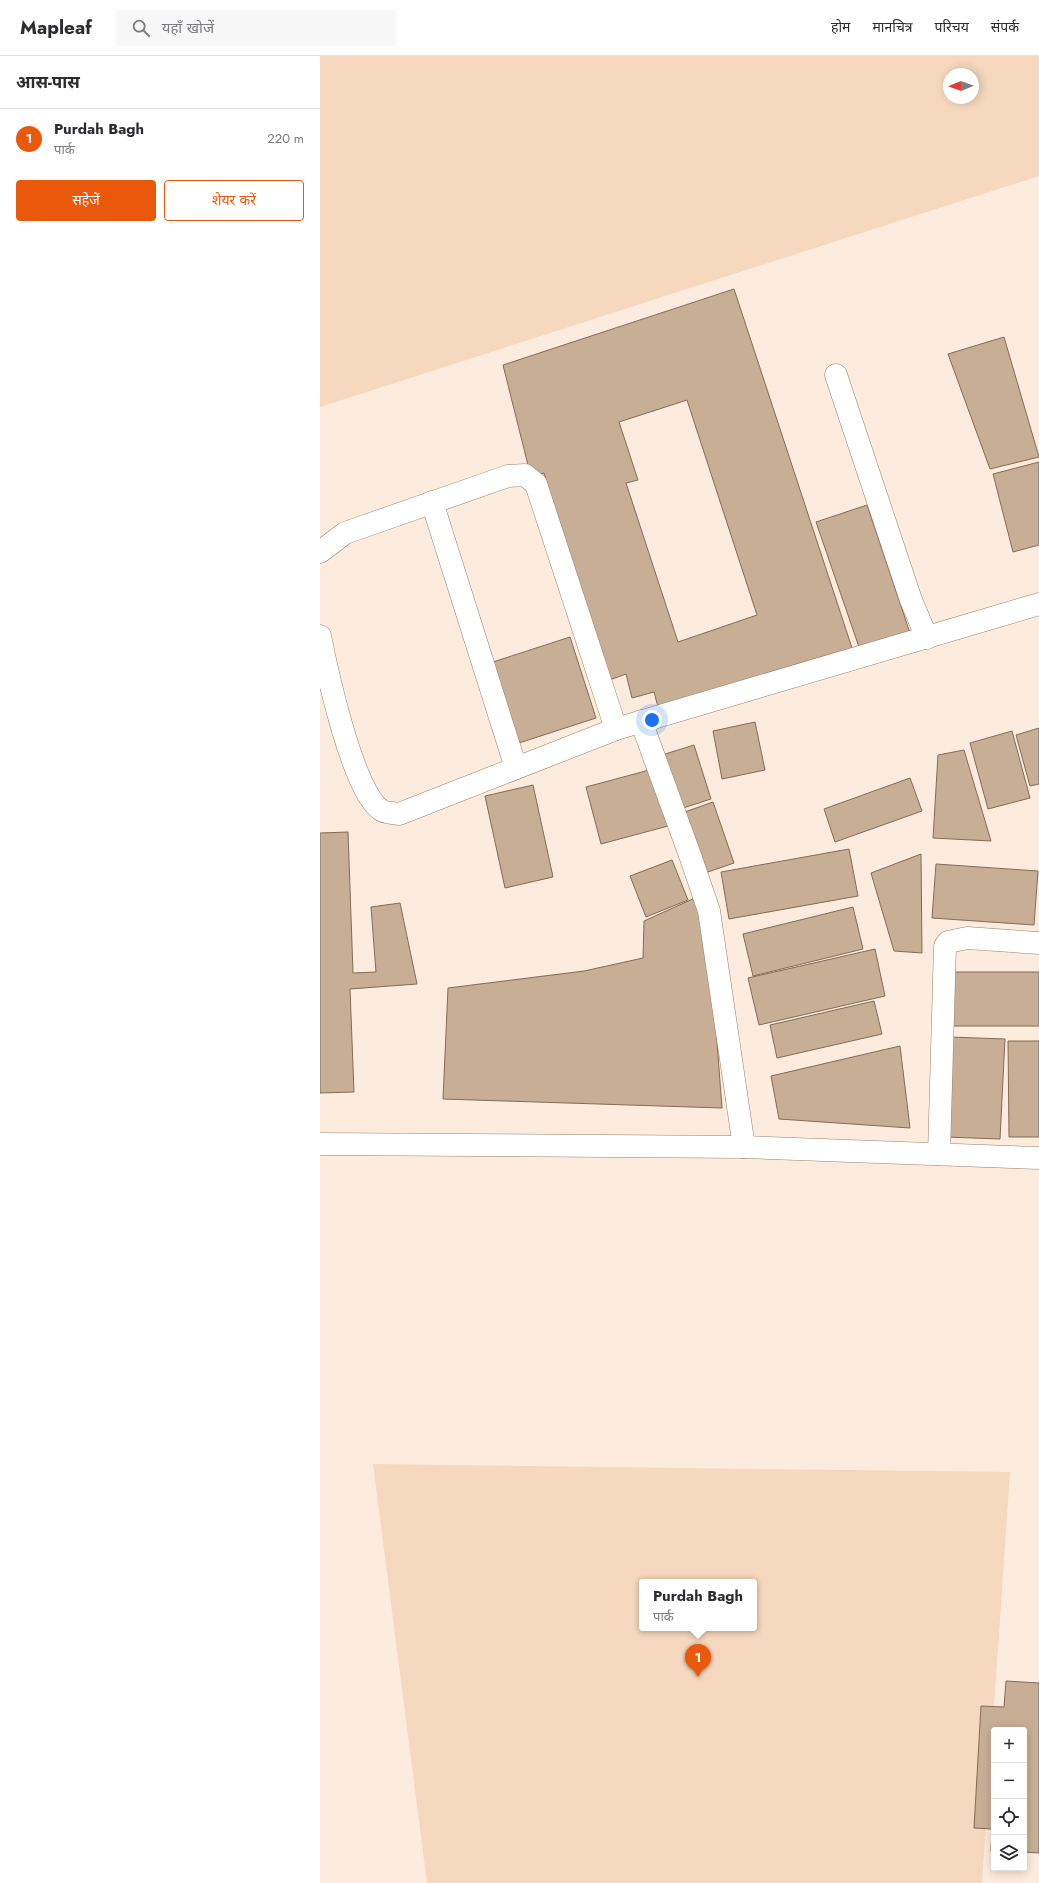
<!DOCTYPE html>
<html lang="hi">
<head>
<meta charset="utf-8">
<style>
  :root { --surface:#fff; --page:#f7f7f7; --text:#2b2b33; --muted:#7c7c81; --line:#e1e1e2; --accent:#ea580c }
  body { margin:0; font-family:Jost,"Noto Sans Devanagari",sans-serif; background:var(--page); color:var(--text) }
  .controls { position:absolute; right:12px; bottom:12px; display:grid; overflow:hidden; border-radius:4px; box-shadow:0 2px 10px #0003 }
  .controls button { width:36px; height:36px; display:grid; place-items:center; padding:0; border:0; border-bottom:1px solid var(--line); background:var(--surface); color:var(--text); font:20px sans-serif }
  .compass { position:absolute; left:623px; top:12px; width:36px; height:36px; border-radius:50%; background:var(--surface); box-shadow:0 2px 10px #0003; rotate:269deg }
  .you { position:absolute; left:332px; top:664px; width:14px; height:14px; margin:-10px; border:3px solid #fff; border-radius:50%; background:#1a73e8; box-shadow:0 0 0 6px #1a73e833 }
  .badge { display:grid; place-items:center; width:26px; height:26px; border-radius:50%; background:var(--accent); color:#fff; font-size:13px; font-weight:700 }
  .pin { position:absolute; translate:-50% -33px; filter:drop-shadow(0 1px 2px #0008) }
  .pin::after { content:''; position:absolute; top:21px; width:14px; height:12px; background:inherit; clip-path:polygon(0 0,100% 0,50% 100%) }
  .popup { position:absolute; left:319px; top:1523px; width:118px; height:52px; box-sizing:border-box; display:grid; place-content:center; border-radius:4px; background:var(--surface); filter:drop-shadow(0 1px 3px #0005); font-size:13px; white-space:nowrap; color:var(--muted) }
  .popup b { font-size:15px; color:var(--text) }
  .popup::after { content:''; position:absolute; left:50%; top:100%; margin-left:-8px; border:8px solid transparent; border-top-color:var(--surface) }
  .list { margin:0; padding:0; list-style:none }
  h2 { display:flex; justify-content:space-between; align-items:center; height:52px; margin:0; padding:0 16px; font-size:17px }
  h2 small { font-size:13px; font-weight:400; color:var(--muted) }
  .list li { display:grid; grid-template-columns:26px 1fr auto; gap:12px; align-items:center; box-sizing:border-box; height:60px; padding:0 16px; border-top:1px solid var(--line) }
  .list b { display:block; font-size:15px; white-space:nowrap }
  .list p { margin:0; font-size:13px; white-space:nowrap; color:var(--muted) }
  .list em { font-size:13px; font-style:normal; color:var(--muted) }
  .actions { display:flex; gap:8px; padding:12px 16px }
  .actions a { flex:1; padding:9px 0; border:1px solid var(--accent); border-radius:4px; text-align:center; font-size:14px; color:var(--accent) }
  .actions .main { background:var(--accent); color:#fff }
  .icon { flex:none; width:22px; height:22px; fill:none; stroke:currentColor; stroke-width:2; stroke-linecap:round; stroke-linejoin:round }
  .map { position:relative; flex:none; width:719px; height:1827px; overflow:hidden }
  header { display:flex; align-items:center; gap:24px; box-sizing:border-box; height:56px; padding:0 20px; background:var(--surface); border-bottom:1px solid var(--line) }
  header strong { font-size:19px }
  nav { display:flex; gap:22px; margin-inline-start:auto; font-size:14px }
  .search { width:280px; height:36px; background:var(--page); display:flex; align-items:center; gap:10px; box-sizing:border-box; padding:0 14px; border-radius:4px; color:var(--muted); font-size:15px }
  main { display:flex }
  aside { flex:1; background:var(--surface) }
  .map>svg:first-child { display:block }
</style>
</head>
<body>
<header>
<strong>Mapleaf</strong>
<div class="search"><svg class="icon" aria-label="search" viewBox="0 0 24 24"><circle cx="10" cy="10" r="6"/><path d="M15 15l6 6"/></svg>यहाँ खोजें</div>
<nav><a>होम</a><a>मानचित्र</a><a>परिचय</a><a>संपर्क</a></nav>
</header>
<main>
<aside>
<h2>आस-पास<small></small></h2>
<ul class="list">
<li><span class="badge">1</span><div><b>Purdah Bagh</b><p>पार्क</p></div><em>220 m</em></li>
</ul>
<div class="actions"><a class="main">सहेजें</a><a>शेयर करें</a></div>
</aside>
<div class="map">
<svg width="719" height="1827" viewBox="0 0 719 1827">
  <rect width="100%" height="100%" fill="#fdecdd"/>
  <!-- green -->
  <g fill="#f5d8bd" fill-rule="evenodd">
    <path d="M0 0H719V120L0 351ZM629 18H653V42H629Z"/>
    <path d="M53 1408 690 1416 662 1827H107ZM322 1526H434V1572H322Z"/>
  </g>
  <!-- building -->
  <g fill="#c9ae96" stroke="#836b55" fill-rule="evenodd">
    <path d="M414 233 534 598 338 651 334 636 312 642 306 618 287 625 224 417 211 421 183 309ZM367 344 437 559 358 586 306 427 318 424 299 366Z"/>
    <polygon points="684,281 719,401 670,413 628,298"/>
    <polygon points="719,406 719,489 693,496 673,418"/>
    <polygon points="547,449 590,577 540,594 496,466"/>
    <polygon points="250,581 276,662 199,687 173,606"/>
    <polygon points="435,666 445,714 402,723 393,675"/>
    <polygon points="719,672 719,728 710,730 696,679"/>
    <polygon points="692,675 710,742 668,753 650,687"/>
    <polygon points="374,689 391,743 360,753 342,699"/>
    <polygon points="644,694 671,785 613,782 618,699"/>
    <polygon points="333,713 348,770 281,788 266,731"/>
    <polygon points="590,722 602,755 515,786 504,753"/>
    <polygon points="213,729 233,821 185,832 165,740"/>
    <polygon points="393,746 414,807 382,818 362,757"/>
    <polygon points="28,776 33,917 56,916 51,851 80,847 97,928 30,933 34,1036 0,1037 0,777"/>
    <polygon points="529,793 538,840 409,863 401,816"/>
    <polygon points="601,798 602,897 574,895 551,817"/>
    <polygon points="352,804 368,844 326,861 310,820"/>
    <polygon points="616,808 718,815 714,869 612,862"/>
    <polygon points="377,841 392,920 402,1052 123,1043 128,932 264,915 323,902 324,865"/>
    <polygon points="533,851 543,893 433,920 423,878"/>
    <polygon points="555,893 565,940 439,969 428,922"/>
    <rect x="629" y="916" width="90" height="54"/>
    <polygon points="554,945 562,978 457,1002 450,969"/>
    <polygon points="630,981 685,983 680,1083 626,1081"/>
    <polygon points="688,985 719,985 719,1081 689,1081"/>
    <polygon points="580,990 590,1072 459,1063 451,1020"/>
    <polygon points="686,1625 719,1627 719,1797 704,1796 704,1674 674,1674 674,1795 671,1795 672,1773 654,1772 661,1650 684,1651"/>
  </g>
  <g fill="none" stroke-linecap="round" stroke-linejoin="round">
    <defs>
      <g id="street">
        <polyline points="516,319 591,544 607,582"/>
        <polyline points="112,446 196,712"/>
        <polyline points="0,496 25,477 188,420 205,419 216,428 296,673"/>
        <path d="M0 580C7 615 33 736 61 754 65 757 74 757 79 758L296 673 719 548"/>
        <polyline points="321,665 371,802 389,855 424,1091"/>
        <polyline points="0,1088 424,1091 719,1102"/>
        <polyline points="619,1098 625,890 628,886 647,882 719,887"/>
      </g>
    </defs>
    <!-- street casing -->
    <use href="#street" stroke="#99806a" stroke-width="23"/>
    <!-- street -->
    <use href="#street" stroke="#fff" stroke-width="22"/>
  </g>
</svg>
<div class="controls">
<button>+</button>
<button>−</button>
<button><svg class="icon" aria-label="locate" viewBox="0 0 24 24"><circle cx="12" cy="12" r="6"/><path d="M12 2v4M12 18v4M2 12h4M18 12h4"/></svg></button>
<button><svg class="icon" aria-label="layers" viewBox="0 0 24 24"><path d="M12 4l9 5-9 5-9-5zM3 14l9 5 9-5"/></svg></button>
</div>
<svg class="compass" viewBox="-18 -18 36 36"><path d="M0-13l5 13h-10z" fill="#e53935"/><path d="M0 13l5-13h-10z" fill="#7c7c81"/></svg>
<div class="you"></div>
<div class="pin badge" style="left:378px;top:1621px">1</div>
<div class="popup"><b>Purdah Bagh</b>पार्क</div>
</div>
</main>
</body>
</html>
